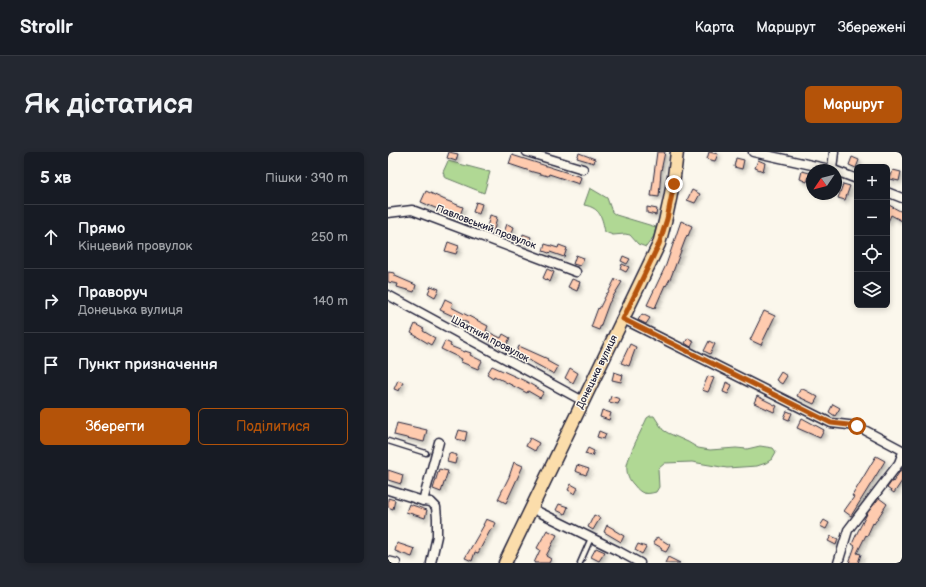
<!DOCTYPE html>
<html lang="uk">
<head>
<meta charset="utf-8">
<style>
  :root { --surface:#171b24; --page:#242831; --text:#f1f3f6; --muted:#9ea1a6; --line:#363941; --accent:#b45309 }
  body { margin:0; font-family:"Balsamiq Sans",sans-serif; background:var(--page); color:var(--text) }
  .controls { position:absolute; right:12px; top:12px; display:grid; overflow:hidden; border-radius:6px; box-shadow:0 2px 6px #0003 }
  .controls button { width:36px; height:36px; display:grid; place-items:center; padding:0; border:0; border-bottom:1px solid var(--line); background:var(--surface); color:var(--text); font:20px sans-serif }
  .compass { position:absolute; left:418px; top:12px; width:36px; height:36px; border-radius:50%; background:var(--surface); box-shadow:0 2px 6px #0003; rotate:235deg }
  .stop { position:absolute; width:12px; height:12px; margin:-9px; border:3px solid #b45309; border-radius:50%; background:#fff }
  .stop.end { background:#b45309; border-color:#fff; box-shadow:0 1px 4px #0008 }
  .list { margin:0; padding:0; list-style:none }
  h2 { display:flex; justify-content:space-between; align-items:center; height:52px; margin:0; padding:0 16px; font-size:17px }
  h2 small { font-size:13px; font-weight:400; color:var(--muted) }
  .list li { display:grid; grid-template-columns:26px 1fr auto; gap:12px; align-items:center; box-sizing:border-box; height:64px; padding:0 16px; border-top:1px solid var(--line) }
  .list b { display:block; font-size:15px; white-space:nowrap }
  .list p { margin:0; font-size:13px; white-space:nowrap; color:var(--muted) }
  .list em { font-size:13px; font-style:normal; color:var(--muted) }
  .actions { display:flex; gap:8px; padding:12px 16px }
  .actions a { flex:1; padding:9px 0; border:1px solid var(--accent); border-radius:6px; text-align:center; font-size:14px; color:var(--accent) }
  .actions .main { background:var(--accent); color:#fff }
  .icon { flex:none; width:22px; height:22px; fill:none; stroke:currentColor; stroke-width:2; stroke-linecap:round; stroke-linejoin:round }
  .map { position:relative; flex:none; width:514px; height:411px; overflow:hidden; border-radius:6px }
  header { display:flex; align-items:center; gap:24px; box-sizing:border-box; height:56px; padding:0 20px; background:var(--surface); border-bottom:1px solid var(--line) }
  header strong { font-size:19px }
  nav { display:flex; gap:22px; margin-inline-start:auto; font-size:14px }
  .intro { display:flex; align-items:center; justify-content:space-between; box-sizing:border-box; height:96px; padding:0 24px }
  h1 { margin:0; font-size:28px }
  .button { padding:10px 18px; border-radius:6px; background:var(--accent); color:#fff; font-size:14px; font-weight:700 }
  main { display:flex; gap:24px; padding:0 24px }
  aside { flex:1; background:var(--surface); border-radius:6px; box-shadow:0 2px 6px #0003 }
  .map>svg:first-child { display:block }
</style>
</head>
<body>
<header>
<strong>Strollr</strong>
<nav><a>Карта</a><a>Маршрут</a><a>Збережені</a></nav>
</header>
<div class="intro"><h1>Як дістатися</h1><a class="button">Маршрут</a></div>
<main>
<aside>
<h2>5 хв<small>Пішки · 390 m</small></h2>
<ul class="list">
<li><svg class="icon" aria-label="ahead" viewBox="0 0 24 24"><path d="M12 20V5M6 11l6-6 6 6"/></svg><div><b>Прямо</b><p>Кінцевий провулок</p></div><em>250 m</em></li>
<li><svg class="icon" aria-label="right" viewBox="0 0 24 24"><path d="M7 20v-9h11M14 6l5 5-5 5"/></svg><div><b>Праворуч</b><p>Донецька вулиця</p></div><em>140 m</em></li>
<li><svg class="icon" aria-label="arrive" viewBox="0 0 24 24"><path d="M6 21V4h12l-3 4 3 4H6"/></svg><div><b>Пункт призначення</b></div></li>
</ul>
<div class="actions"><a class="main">Зберегти</a><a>Поділитися</a></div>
</aside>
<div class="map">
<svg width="514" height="411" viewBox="0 0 514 411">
  <defs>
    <filter id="shadow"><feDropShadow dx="2.5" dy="2.5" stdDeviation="2" flood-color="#0004"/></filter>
  </defs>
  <rect width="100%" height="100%" fill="#fbf7ec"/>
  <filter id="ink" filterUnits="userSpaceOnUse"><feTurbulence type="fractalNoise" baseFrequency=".025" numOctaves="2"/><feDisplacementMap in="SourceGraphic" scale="8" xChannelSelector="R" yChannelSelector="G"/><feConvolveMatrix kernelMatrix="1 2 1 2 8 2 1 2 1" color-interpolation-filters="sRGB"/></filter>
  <g filter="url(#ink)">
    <!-- green -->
    <g fill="#b0d894" stroke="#697d68">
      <polygon points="60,9 102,20 96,41 56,25 56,23 55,20"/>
      <path d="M202 36 219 46 224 60 228 63 268 75 266 84 258 95 250 92 242 83 237 82 225 83 217 80C214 66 213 56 196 53Z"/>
      <path d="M262 264H266L275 278 280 281 300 290 310 296 322 298 348 296 359 297 372 294 385 296 388 300 384 307 378 311 369 314 339 316 304 310 277 311 270 317 271 335 268 340C257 343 253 342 246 333 241 328 238 321 239 313 241 302 254 277 259 266Z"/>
    </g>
    <!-- building -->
    <g fill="#fecbaf" stroke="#22223b" filter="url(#shadow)">
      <polygon points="61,0 70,2 68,9 59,6"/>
      <polygon points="269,0 277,0 273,19 271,45 263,44"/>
      <polygon points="321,0 330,2 327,9 319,7"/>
      <polygon points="191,1 207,7 206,11 189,6"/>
      <polygon points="124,3 193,25 191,32 161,22 160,24 145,20 121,12"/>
      <polygon points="464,5 471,8 468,16 461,13"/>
      <polygon points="348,6 356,8 354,17 346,15"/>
      <polygon points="370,8 377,11 375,19 367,16"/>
      <polygon points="505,18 513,20 511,29 502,27"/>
      <polygon points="414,19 422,21 419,30 412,27"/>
      <polygon points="455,32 462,34 457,48 450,46"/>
      <polygon points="304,38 312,42 307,51 299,48"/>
      <polygon points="38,39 57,48 75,55 71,66 33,50"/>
      <polygon points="88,50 94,52 91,62 85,60"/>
      <polygon points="499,52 514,60 514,69 503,63 499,72"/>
      <polygon points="259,55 269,57 268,63 259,61"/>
      <polygon points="102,63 109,65 106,78 99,76"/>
      <polygon points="293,69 304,74 300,84 299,83 283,125 278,134 277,133 267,156 259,153 278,113"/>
      <polygon points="119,72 126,75 122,86 115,83"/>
      <polygon points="135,82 143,85 140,92 133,90"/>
      <polygon points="60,90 71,94 68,102 57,99"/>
      <polygon points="157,92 170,96 171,93 179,96 176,105 162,100 161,101 155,99"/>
      <polygon points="188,103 196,106 192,114 185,112"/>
      <polygon points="235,104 242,107 239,112 233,109"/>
      <polygon points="234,112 241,115 238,120 232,117"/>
      <polygon points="159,117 166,120 162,130 155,126"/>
      <polygon points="0,120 7,121 7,124 28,133 26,140 9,135 10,132 0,130"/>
      <polygon points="184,127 192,130 189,139 180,135"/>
      <polygon points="227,127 234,130 221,151 211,178 203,175 210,156 211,157 219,141 220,141"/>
      <polygon points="43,134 51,137 47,145 40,141"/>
      <polygon points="57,147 65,151 63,155 100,174 98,179 113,186 115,182 122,186 117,195 107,189 106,191 101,189 102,187 78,174 80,171 52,158"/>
      <polygon points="376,159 387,164 373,193 362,188"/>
      <polygon points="254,162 262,166 258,172 250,168"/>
      <polygon points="27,172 36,177 35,179 47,186 43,193 23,181"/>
      <polygon points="300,186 306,189 303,195 297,191"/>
      <polygon points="57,189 63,192 62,194 77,200 77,199 83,201 82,203 94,209 90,217 73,210 74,207 53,197"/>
      <polygon points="321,189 327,192 322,202 316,199"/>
      <polygon points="242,192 248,195 241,214 233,211"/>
      <polygon points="131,194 160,207 159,209 170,215 166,222 128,201"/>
      <polygon points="104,214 137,229 156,240 152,246 140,239 139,241 106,224 105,226 99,222"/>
      <polygon points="182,216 190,221 185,231 177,226"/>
      <polygon points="226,220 235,223 233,230 224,228"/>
      <polygon points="393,220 399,224 394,232 388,228"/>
      <polygon points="320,224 326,226 320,240 314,238"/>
      <polygon points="10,228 15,230 11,239 6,237"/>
      <polygon points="338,230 344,233 340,242 335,240"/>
      <polygon points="413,236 430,245 426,252 409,244"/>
      <polygon points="223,244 232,247 230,252 221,250"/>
      <polygon points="369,244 389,254 386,260 366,251"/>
      <polygon points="445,252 452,256 447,264 441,260"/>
      <polygon points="214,258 223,261 221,268 212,265"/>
      <polygon points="399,259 404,261 401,268 396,266"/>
      <polygon points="414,266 436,278 432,286 409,276"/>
      <polygon points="9,271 39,278 36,290 6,283"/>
      <polygon points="71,278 79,280 77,289 68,287"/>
      <polygon points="211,279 218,282 216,287 209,285"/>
      <polygon points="142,286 151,291 147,299 138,294"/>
      <polygon points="200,296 206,299 204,304 197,302"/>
      <polygon points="61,301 69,303 67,312 59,310"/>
      <polygon points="488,304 497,309 463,364 456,359 466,345 464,344"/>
      <polygon points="126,310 135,314 118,351 110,347 121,325"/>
      <polygon points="189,313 201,317 198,323 187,319"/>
      <polygon points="514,316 514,329 506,341 499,336 504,329 505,330"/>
      <polygon points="51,317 60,319 53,340 45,337"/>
      <polygon points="0,318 15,323 13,332 0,328"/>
      <polygon points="183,332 190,336 187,342 180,338"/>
      <polygon points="0,346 7,348 5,357 0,355"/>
      <polygon points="491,346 499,352 486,372 485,371 479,384 478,383 469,401 473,402 470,411 461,411 467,394 464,392 470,379 480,360"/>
      <polygon points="21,352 39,358 37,366 18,360"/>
      <polygon points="171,352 180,355 177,362 168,358"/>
      <polygon points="206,363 212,366 205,378 200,375"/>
      <polygon points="98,367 108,371 105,377 103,377 90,401 87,400 84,409 77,406 96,373 95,373"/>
      <polygon points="436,368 441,371 438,377 432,374"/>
      <polygon points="219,373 226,377 226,378 236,384 233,390 216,380"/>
      <polygon points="159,378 169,383 158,404 163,407 161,411 146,411 152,398 149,396"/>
      <polygon points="443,384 450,387 448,393 440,389"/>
      <polygon points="269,385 282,393 278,400 273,398 274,396 265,391"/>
      <polygon points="9,391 27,397 24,405 7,399"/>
      <polygon points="250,392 258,395 254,402 247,398"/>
      <polygon points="208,396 217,400 211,409 203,405"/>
      <polygon points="280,405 292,411 277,411"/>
    </g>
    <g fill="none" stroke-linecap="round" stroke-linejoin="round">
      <defs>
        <g id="lane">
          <polyline points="0,289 38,301"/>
          <polyline points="192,411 203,386"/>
        </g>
        <g id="street">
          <polyline points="139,0 195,17"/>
          <polyline points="365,0 446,18"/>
          <polyline points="444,17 446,0"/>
          <polyline points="448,19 469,27"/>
          <polyline points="499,40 514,46"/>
          <polyline points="0,61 24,58 188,120"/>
          <polyline points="0,143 195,249"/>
          <polyline points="235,167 443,271 469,274 514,298"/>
          <polyline points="0,338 35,349 43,350 48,355 49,366 49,384 43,411"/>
          <polyline points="35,349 51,290"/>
          <polyline points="143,356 230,399 252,411"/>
          <polyline points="0,409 8,411"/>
          <polyline points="450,411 460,378 511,311 514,303"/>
        </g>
        <path id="primary" d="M117 411 271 92C280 61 286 31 289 0"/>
      </defs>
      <!-- lane casing -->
      <use href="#lane" stroke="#22223b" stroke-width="7"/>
      <!-- street casing -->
      <use href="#street" stroke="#22223b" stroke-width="11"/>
      <!-- primary casing -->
      <use href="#primary" stroke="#22223b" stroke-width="15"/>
      <!-- lane -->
      <use href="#lane" stroke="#fbf7ec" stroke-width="4"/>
      <!-- street -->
      <use href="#street" stroke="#fbf7ec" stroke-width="8"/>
      <!-- primary -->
      <use href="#primary" stroke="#fbddab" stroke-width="12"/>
    </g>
  </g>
  <g fill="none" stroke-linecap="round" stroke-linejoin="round" filter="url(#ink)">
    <!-- route -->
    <polyline stroke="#b45309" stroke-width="5" points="286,32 279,67 271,92 235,167 443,271 469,274"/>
  </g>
  <g text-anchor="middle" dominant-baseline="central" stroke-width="3" stroke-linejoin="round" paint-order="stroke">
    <!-- street labels -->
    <g font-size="10" fill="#22223b" stroke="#fbf7ec">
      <text transform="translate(98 75) rotate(21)">Павловський провулок</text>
      <text transform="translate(102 187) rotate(28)">Шахтний провулок</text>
      <text transform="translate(209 220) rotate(-64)">Донецька вулиця</text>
    </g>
  </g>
</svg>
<div class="controls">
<button>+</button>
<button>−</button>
<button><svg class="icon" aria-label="locate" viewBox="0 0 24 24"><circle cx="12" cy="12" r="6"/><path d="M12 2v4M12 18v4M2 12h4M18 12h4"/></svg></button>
<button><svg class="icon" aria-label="layers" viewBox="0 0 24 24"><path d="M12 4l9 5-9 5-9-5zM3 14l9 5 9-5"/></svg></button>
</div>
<svg class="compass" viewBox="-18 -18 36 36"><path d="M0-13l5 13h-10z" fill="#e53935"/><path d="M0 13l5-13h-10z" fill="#9ea1a6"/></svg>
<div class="stop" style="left:469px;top:274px"></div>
<div class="stop end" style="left:286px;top:32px"></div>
</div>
</main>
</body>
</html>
